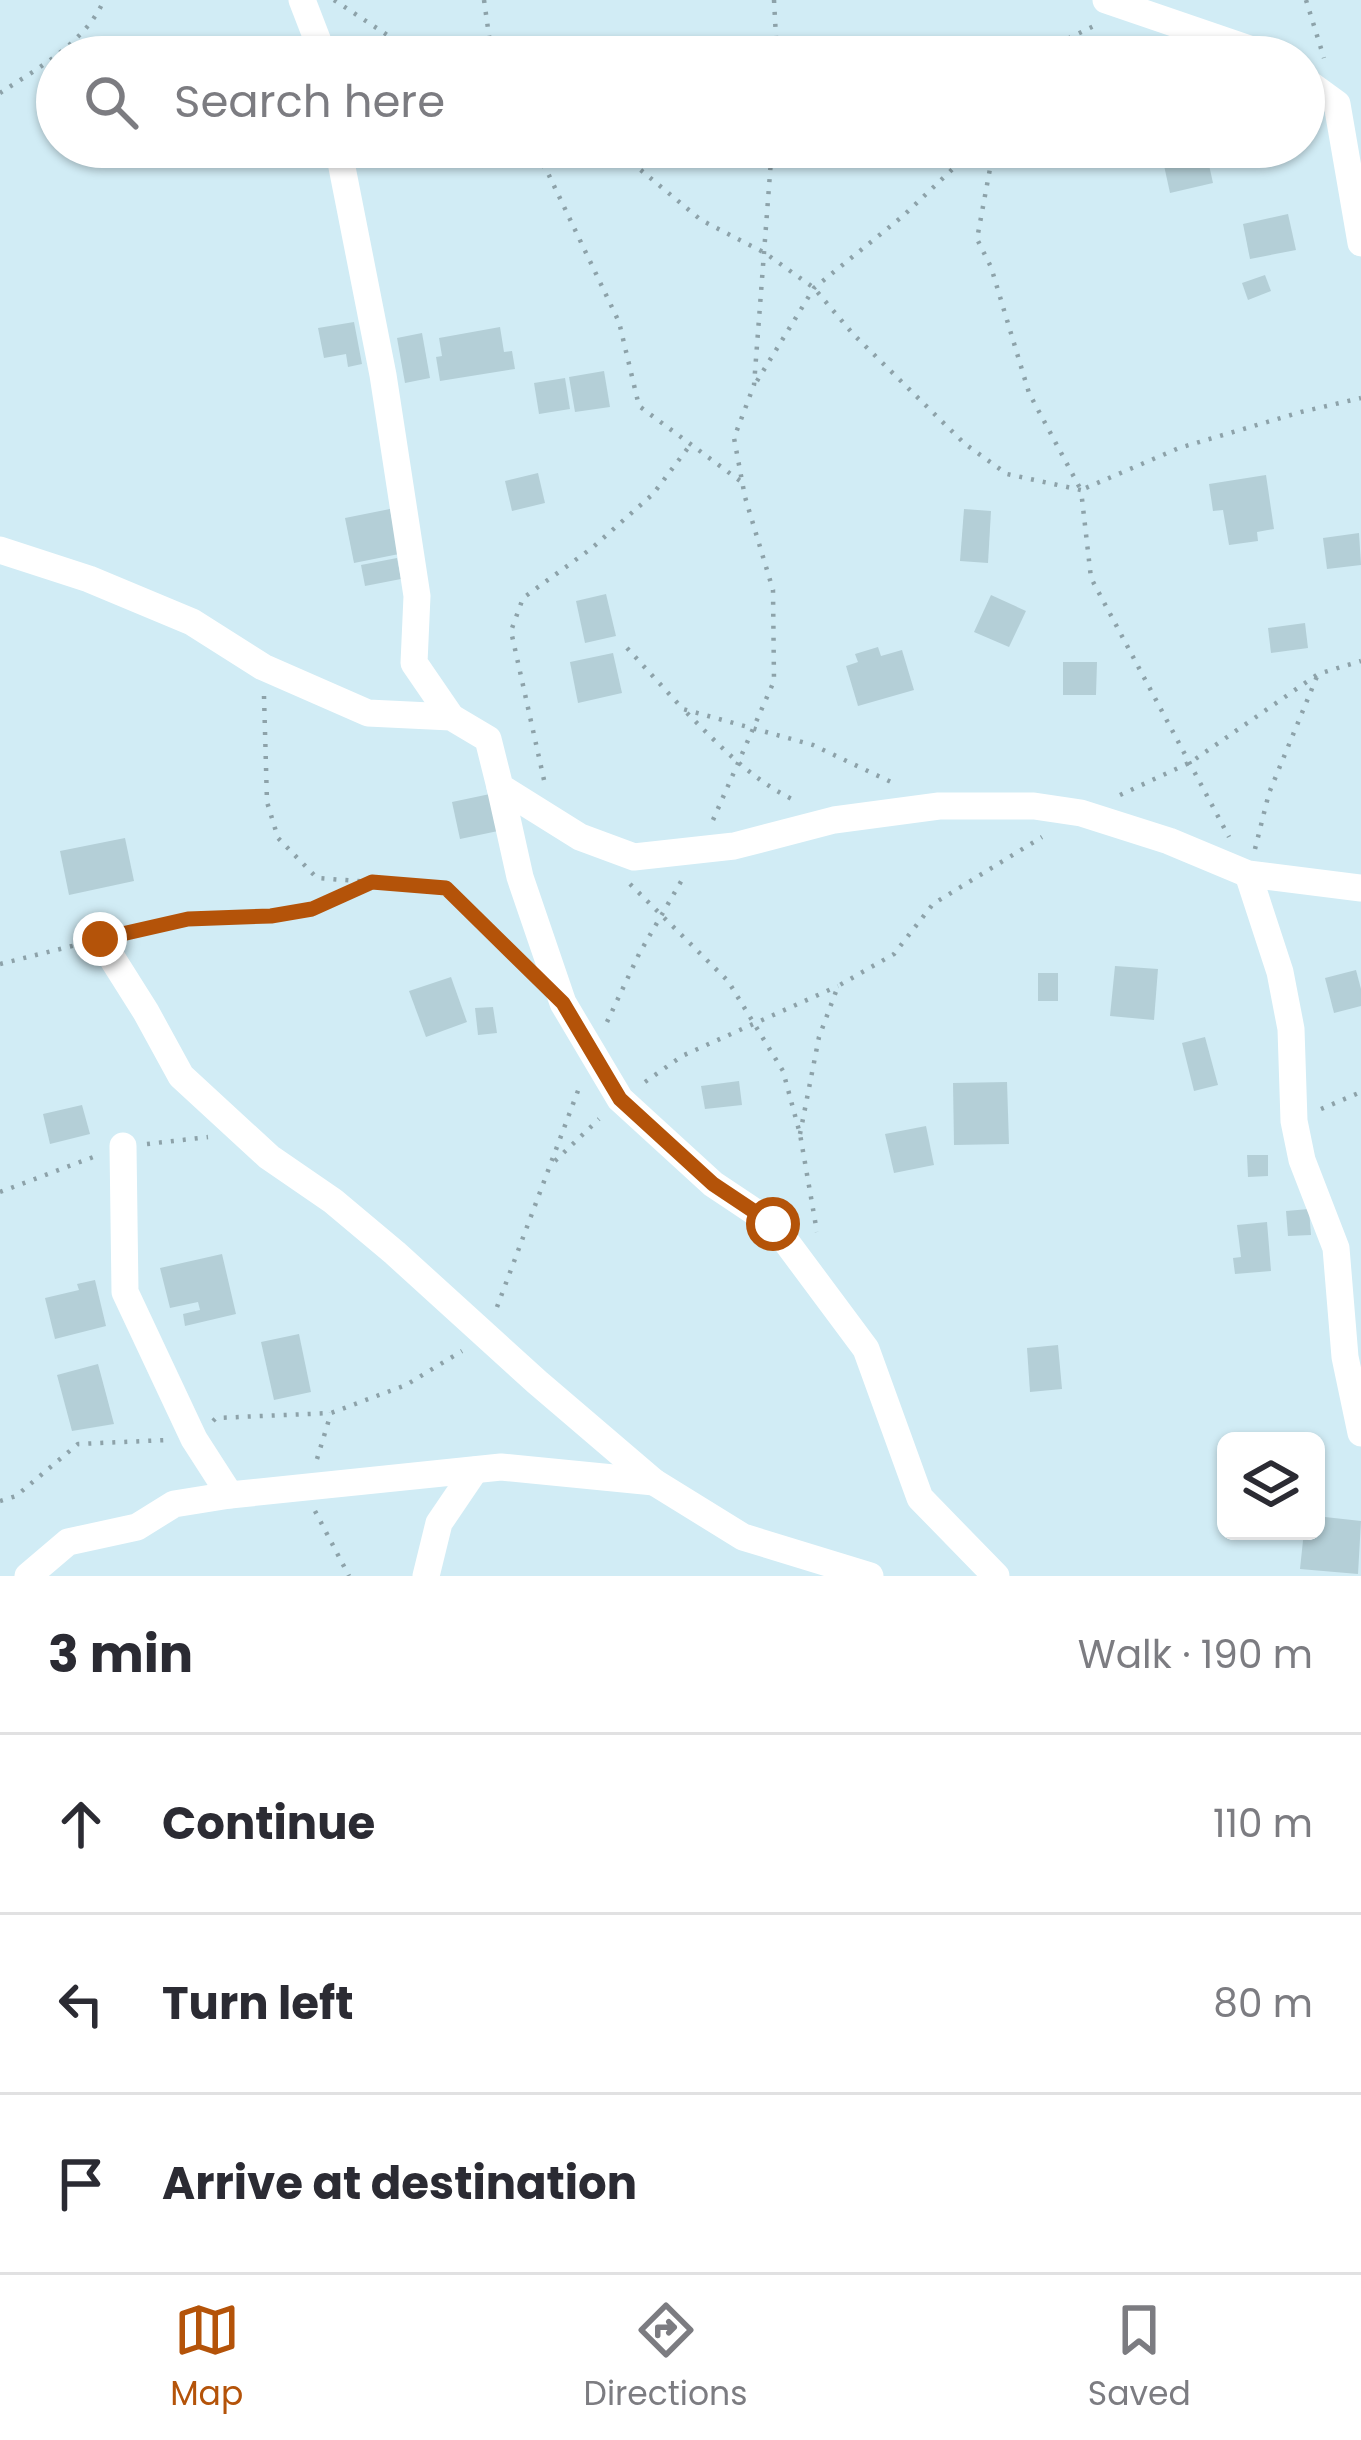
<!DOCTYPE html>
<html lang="en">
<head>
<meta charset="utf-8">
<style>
  :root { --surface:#fff; --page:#f2f2f3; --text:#2b2b33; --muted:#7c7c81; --line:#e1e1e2; --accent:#b45309 }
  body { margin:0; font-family:Poppins,sans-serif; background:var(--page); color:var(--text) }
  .controls { position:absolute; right:36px; bottom:36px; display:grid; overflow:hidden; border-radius:18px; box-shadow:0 3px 9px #0004 }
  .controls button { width:108px; height:108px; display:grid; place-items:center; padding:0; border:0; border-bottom:3px solid var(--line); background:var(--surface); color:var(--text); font:60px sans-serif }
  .stop { position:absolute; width:36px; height:36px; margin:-27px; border:9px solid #b45309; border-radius:50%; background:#fff }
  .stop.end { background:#b45309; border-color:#fff; box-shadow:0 3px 12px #0008 }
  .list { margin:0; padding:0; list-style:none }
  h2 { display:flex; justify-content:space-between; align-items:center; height:156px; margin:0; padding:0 48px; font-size:51px }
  h2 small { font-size:39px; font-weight:400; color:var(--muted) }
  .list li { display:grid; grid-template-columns:78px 1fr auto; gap:36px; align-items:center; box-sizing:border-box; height:180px; padding:0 48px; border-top:3px solid var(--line) }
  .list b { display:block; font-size:45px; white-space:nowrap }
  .list em { font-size:39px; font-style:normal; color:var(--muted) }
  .icon { flex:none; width:66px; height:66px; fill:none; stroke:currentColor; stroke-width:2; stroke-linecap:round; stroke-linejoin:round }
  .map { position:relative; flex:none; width:1361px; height:1576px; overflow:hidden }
  .search { position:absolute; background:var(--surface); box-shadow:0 3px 9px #0004; left:36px; right:36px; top:36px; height:132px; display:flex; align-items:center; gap:30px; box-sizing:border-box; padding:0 42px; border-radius:66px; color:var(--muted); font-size:45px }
  .sheet { height:696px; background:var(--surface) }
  nav { display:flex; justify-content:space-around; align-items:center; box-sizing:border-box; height:168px; border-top:3px solid var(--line); background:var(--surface); font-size:33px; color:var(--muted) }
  nav a { display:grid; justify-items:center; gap:6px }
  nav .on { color:var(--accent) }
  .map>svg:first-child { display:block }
</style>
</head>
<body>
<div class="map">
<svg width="1361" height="1576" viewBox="0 0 1361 1576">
  <rect width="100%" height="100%" fill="#d1ecf5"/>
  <!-- building -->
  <g fill="#b4cfd7">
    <polygon points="1160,147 1205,147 1213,183 1170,193"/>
    <polygon points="1288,214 1296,250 1250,259 1243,224"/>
    <polygon points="1265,275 1271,291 1248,300 1242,283"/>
    <polygon points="354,322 362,364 348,367 346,354 324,358 318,328"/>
    <polygon points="500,327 504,352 512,351 515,369 440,381 436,357 442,356 439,338"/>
    <polygon points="422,333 430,378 405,383 397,338"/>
    <polygon points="604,371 610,407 575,412 569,377"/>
    <polygon points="565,378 570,409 539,414 534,383"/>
    <polygon points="538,473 545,503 512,511 505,481"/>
    <polygon points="1266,475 1274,529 1257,532 1258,541 1229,545 1223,510 1213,511 1209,484"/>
    <polygon points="390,509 399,554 354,563 345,518"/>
    <polygon points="964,509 991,511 988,563 960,561"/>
    <polygon points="1359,533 1361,565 1327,569 1323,538"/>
    <polygon points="397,558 401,579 365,586 361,565"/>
    <polygon points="606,594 616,636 585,643 576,601"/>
    <polygon points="991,595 1026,611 1009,647 974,632"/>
    <polygon points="1305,623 1308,648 1271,653 1268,628"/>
    <polygon points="878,647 881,656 902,650 914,690 858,706 846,666 858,662 855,654"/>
    <polygon points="613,653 622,693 578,703 570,662"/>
    <polygon points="1063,662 1097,662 1096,695 1063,695"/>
    <polygon points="490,794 498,831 460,839 452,802"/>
    <polygon points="125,838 134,881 69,895 60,851"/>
    <polygon points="1115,966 1158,969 1154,1020 1110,1016"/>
    <polygon points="1356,970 1361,989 1361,1006 1334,1013 1325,978"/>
    <rect x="1038" y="973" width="20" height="28"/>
    <polygon points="451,977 467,1022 426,1037 409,991"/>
    <polygon points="493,1007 497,1033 478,1035 475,1008"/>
    <polygon points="1205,1037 1218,1085 1194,1091 1182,1043"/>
    <polygon points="739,1081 742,1105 705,1109 701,1086"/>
    <polygon points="1007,1082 1009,1144 954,1145 953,1083"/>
    <polygon points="82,1105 90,1134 50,1144 43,1114"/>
    <polygon points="926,1126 934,1165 894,1173 885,1134"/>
    <polygon points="1247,1155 1268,1155 1268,1176 1248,1177"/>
    <polygon points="1309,1209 1311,1235 1288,1236 1286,1211"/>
    <polygon points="1267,1222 1271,1271 1235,1274 1233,1258 1241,1257 1237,1225"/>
    <polygon points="222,1254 236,1314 185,1326 183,1314 200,1310 198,1302 170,1308 160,1268"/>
    <polygon points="95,1280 106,1326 55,1339 45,1298 79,1290 77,1284"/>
    <polygon points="299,1334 311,1392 274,1400 261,1342"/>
    <polygon points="1058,1345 1062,1389 1030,1392 1027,1348"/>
    <polygon points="98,1364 114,1424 72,1431 57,1375"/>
    <polygon points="1316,1516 1361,1521 1358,1574 1300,1569 1304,1531 1316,1531"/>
  </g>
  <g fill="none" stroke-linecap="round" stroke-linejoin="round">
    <!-- path -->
    <g stroke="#8da2a9" stroke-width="4.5" stroke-dasharray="3 9" stroke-linecap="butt">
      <polyline points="334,0 401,44 435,57"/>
      <polyline points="484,0 492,57"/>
      <polyline points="774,0 777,57"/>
      <polyline points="1306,0 1324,58"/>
      <polyline points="1053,57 1067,39 1096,25"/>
      <path d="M0 93C38 68 85 43 104 0"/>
      <polyline points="526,147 546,169 619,322 639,406 743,483"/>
      <polyline points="613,147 701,220 765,253 814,288 853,334 965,444 1007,474 1081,490 1091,578 1229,837"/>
      <polyline points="994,147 977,239 991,267 1029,393 1081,490 1179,448 1301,412 1361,398"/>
      <polyline points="757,381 814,288 903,216 976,147"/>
      <polyline points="627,648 683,709 813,745 891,782"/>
      <polyline points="264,696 267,802 278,838 317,878 371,882"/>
      <path d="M687 713C720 746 752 780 794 800"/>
      <polyline points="544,780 511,631 523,598 592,548 653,494 691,444"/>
      <polyline points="1120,795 1191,762 1318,674 1361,661"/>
      <polyline points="713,820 774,681 773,590 745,497 734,438 754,385 772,147"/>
      <polyline points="1255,849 1269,793 1318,674"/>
      <polyline points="630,884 728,981 783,1071 800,1134 817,1232"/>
      <polyline points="128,933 188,919 271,916 312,909 372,882 446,888 518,958"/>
      <polyline points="0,964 76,945"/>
      <polyline points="607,1022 639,954 683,878"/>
      <polyline points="645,1082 682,1056 838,986"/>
      <polyline points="1321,1109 1361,1092"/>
      <polyline points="800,1134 819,1037 838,986 894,954 933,904 1042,837"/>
      <polyline points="147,1144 208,1137"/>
      <polyline points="555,1161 599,1119"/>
      <polyline points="0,1192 96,1156"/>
      <polyline points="497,1307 579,1088"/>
      <polyline points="213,1421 216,1418 331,1413 406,1385 462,1351"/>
      <polyline points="317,1459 331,1413"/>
      <polyline points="0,1501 16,1496 78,1444 167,1440"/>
      <polyline points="315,1511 349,1576"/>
    </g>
    <!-- street -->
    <g stroke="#fff" stroke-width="27">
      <polyline points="302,0 324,57"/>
      <polyline points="1106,0 1273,57"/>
      <polyline points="1304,80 1337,104 1361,243"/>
      <polyline points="338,147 383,375 417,596 414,663 451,717"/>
      <polyline points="0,550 89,579 192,622 263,667 368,713 451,717 488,739 500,787 580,837 634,857 734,846 834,820 939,806 1034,806 1081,813 1169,841 1248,874 1361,888"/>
      <polyline points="500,787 520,877 563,1003 620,1099 713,1184 773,1224 866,1349 920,1498 996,1576"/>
      <polyline points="1248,874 1280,972 1291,1029 1294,1121 1302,1160 1336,1248 1345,1357 1361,1433"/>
      <polyline points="100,939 146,1012 181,1076 269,1157 333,1201 395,1253 537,1382 654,1482 743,1537 870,1576"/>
      <polyline points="123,1146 125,1292 194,1439 230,1495"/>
      <polyline points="28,1576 68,1542 137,1527 174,1504 230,1495 501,1467 654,1482"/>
      <polyline points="426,1576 439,1523 475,1470"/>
    </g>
  </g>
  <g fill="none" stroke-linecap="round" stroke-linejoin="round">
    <!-- route -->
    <polyline stroke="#b45309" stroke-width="15" points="100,939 188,919 271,916 312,909 372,882 446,888 563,1003 620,1099 713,1184 773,1224"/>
  </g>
</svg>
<div class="controls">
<button><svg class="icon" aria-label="layers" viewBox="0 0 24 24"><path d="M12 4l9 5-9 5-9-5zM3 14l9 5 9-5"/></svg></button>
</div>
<div class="stop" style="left:773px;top:1224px"></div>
<div class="stop end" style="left:100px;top:939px"></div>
<div class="search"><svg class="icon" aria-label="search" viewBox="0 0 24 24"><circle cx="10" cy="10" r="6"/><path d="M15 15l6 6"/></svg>Search here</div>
</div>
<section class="sheet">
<h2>3 min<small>Walk · 190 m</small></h2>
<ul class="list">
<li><svg class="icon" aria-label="ahead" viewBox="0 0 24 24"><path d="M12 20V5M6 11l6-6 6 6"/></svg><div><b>Continue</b></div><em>110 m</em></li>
<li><svg class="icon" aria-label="left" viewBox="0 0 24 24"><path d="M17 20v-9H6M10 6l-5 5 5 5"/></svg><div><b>Turn left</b></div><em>80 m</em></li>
<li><svg class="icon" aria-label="arrive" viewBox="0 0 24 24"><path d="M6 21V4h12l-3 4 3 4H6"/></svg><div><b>Arrive at destination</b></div></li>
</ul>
</section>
<nav>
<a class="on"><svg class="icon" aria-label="map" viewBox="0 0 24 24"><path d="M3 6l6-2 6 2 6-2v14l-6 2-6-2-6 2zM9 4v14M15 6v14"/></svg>Map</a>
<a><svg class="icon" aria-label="directions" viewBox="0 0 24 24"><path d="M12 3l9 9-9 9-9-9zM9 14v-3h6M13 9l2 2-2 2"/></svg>Directions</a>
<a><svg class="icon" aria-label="saved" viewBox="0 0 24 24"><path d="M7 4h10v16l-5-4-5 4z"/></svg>Saved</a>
</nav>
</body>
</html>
